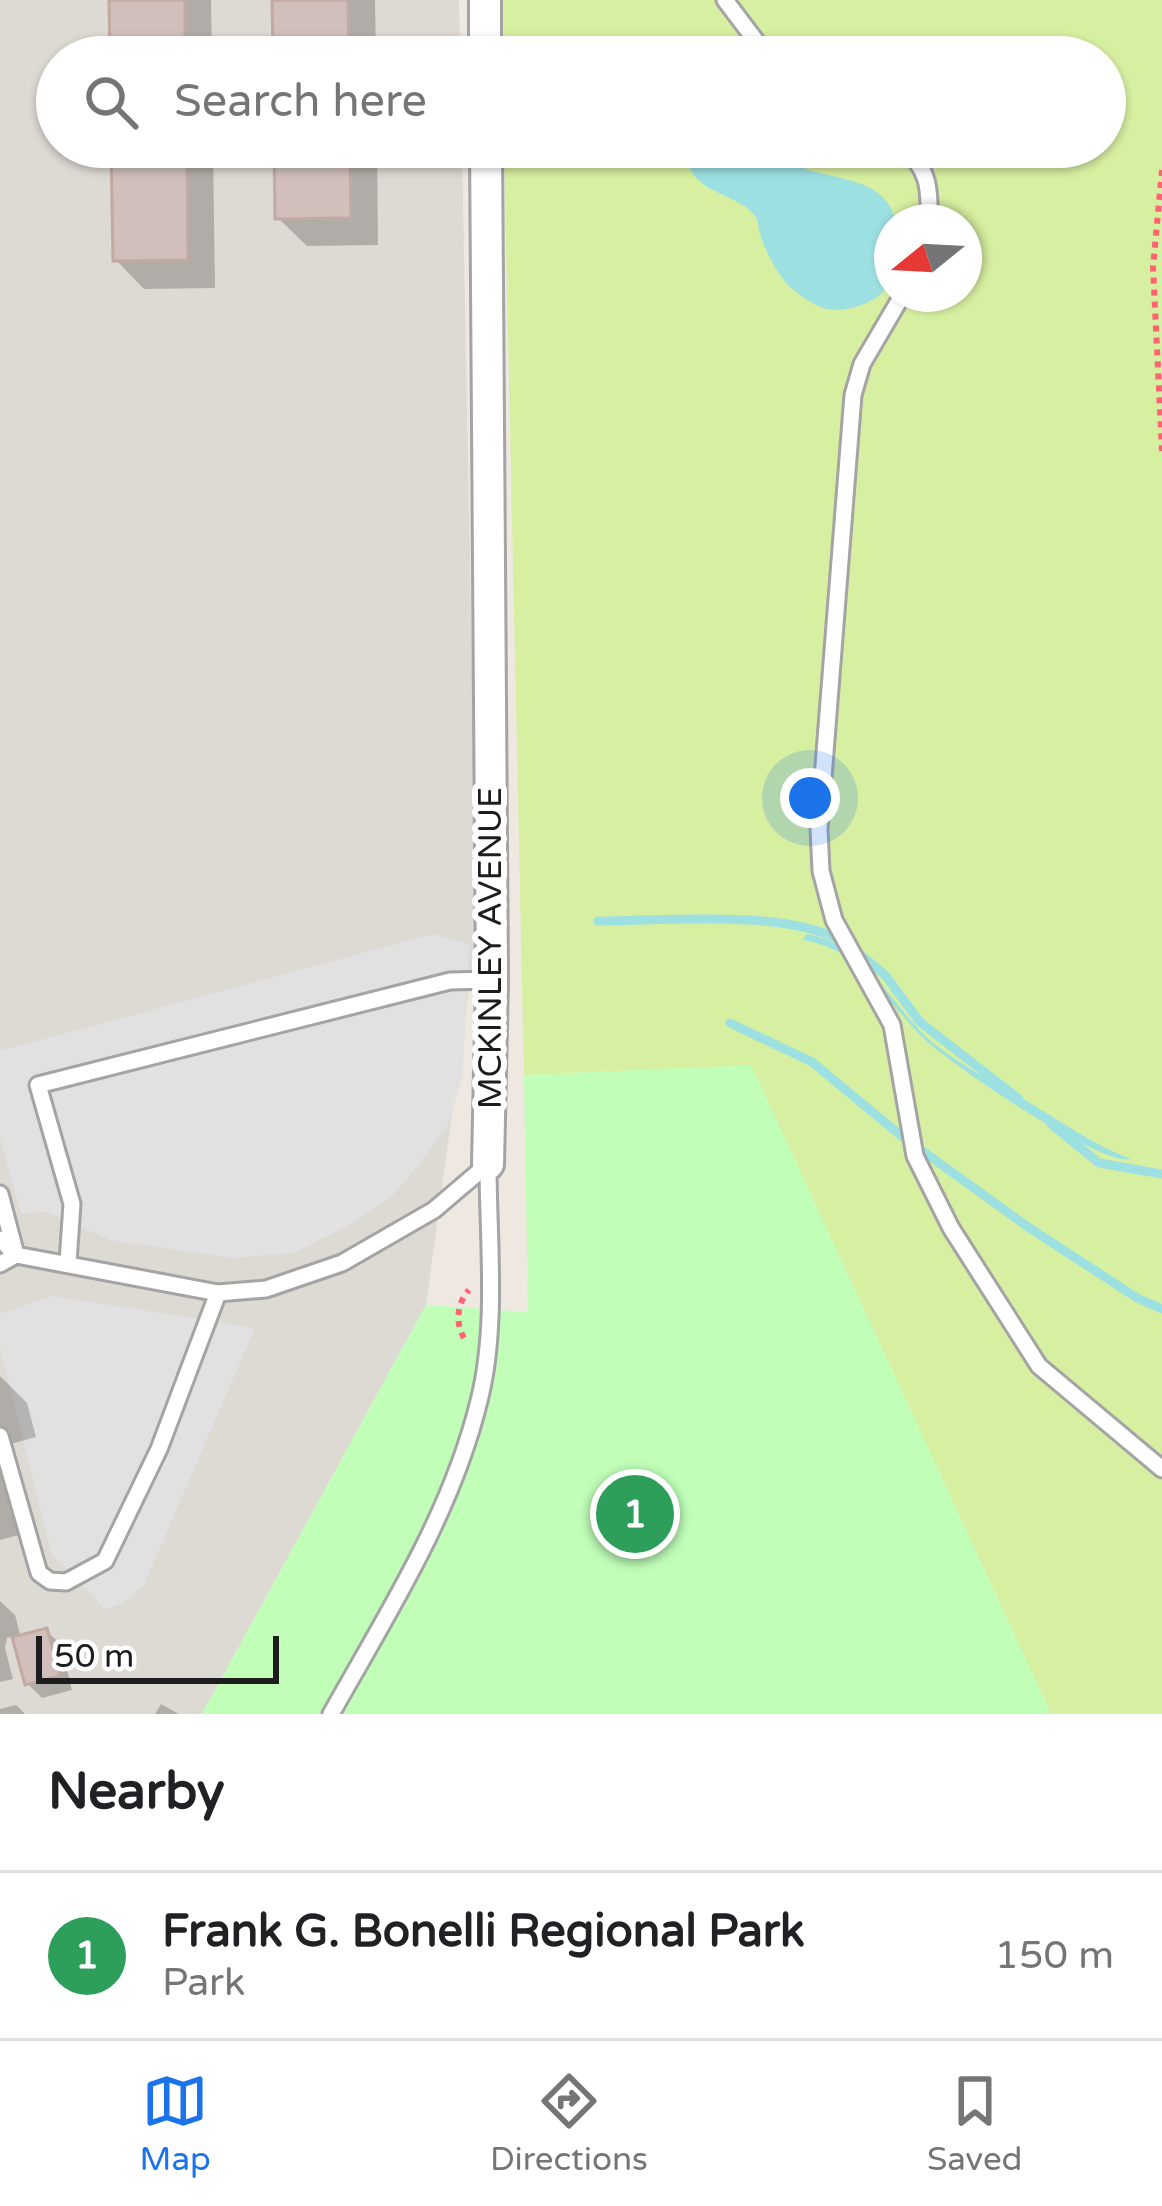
<!DOCTYPE html>
<html lang="en">
<head>
<meta charset="utf-8">
<style>
  :root { --surface:#fff; --page:#f6f6f6; --text:#202124; --muted:#757577; --line:#e0e0e0; --accent:#1a73e8 }
  body { margin:0; font-family:"Varela Round",sans-serif; background:var(--page); color:var(--text) }
  .compass { position:absolute; left:874px; top:204px; width:108px; height:108px; border-radius:50%; background:var(--surface); box-shadow:0 3px 9px #0004; rotate:252deg }
  .scale { position:absolute; left:36px; bottom:30px; width:243px; box-sizing:border-box; padding-left:12px; border:6px solid #1d1d1d; border-top:0; font-size:33px; line-height:42px; white-space:nowrap; color:#1d1d1d; -webkit-text-stroke:9px #fff; paint-order:stroke }
  .you { position:absolute; left:810px; top:798px; width:42px; height:42px; margin:-30px; border:9px solid #fff; border-radius:50%; background:#1a73e8; box-shadow:0 0 0 18px #1a73e833 }
  .badge { display:grid; place-items:center; width:78px; height:78px; border-radius:50%; background:var(--accent); color:#fff; font-size:39px; font-weight:700 }
  .pin { position:absolute; translate:-50% -50%; border:6px solid #fff; box-shadow:0 3px 12px #0006 }
  .list { margin:0; padding:0; list-style:none }
  h2 { display:flex; justify-content:space-between; align-items:center; height:156px; margin:0; padding:0 48px; font-size:51px }
  h2 small { font-size:39px; font-weight:400; color:var(--muted) }
  .list li { display:grid; grid-template-columns:78px 1fr auto; gap:36px; align-items:center; box-sizing:border-box; height:168px; padding:0 48px; border-top:3px solid var(--line) }
  .list b { display:block; font-size:45px; white-space:nowrap }
  .list p { margin:0; font-size:39px; white-space:nowrap; color:var(--muted) }
  .list em { font-size:39px; font-style:normal; color:var(--muted) }
  .icon { flex:none; width:66px; height:66px; fill:none; stroke:currentColor; stroke-width:2; stroke-linecap:round; stroke-linejoin:round }
  .map { position:relative; flex:none; width:1162px; height:1714px; overflow:hidden }
  .search { position:absolute; background:var(--surface); box-shadow:0 3px 9px #0004; left:36px; right:36px; top:36px; height:132px; display:flex; align-items:center; gap:30px; box-sizing:border-box; padding:0 42px; border-radius:66px; color:var(--muted); font-size:45px }
  .sheet { height:324px; background:var(--surface) }
  nav { display:flex; justify-content:space-around; align-items:center; box-sizing:border-box; height:168px; border-top:3px solid var(--line); background:var(--surface); font-size:33px; color:var(--muted) }
  nav a { display:grid; justify-items:center; gap:6px }
  nav .on { color:var(--accent) }
  .map>svg:first-child { display:block }
</style>
</head>
<body>
<div class="map">
<svg width="1162" height="1714" viewBox="0 0 1162 1714">
  <rect width="100%" height="100%" fill="#efe8e1"/>
  <!-- airport -->
  <polygon fill="#ddd9d3" points="0,0 459,0 460,57 57,57 57,147 462,147 477,929 426,1305 202,1714 0,1714"/>
  <!-- grass -->
  <path fill="#d7efa1" fill-rule="evenodd" d="M501 0H1162V1714H1051L751 1066 524 1075 504 147H1105V57H502ZM892 222H964V294H892Z"/>
  <!-- park -->
  <polygon fill="#c1ffb9" points="751,1065 1051,1714 202,1714 426,1305 528,1312 524,1075"/>
  <!-- parking -->
  <g fill="#e1e1e1">
    <polygon points="433,934 469,944 463,1075 448,1125 417,1167 394,1194 355,1222 294,1253 234,1258 110,1240 47,1212 21,1214 0,1138 0,1051"/>
    <polygon points="52,1296 255,1328 144,1585 124,1602 106,1610 52,1555 0,1348 0,1314"/>
  </g>
  <!-- water -->
  <g fill="#9de0e2">
    <path d="M687 147H770C803 188 883 163 896 222H892C892 239 896 262 891 279 885 301 848 313 827 309 814 306 796 293 787 284 775 270 766 252 760 234 758 228 759 221 755 216 736 190 683 195 687 147Z"/>
    <path d="M807 934C867 945 889 1004 931 1041 961 1066 992 1081 1025 1100 1061 1121 1091 1144 1131 1159 1099 1166 959 1069 930 1044 887 1007 864 948 802 940Z"/>
  </g>
  <!-- shadow -->
  <g fill="#0003">
    <polygon points="112,0 211,0 212,57 113,57"/>
    <polygon points="275,0 375,0 376,57 276,57"/>
    <polygon points="114,147 213,147 215,288 144,289 116,260"/>
    <polygon points="277,147 377,147 378,245 307,246 278,218"/>
    <polygon points="0,1376 27,1403 36,1437 3,1446 23,1534 0,1540"/>
    <polygon points="0,1601 15,1615 21,1638 47,1631 61,1645 72,1690 42,1698 27,1683 15,1636 7,1638 5,1648 13,1679 0,1682"/>
    <polygon points="161,1704 179,1714 155,1714"/>
    <polygon points="16,1705 25,1714 0,1714 0,1709"/>
  </g>
  <g fill="none" stroke-linecap="round" stroke-linejoin="round">
    <!-- stream -->
    <g stroke="#9de0e2" stroke-width="9">
      <path d="M598 921C662 921 788 909 841 941"/>
      <polyline points="855,950 885,975 920,1022 1019,1099"/>
      <polyline points="730,1023 812,1062 899,1134 1028,1227 1137,1298 1162,1309"/>
      <polyline points="1051,1124 1099,1163 1162,1174"/>
    </g>
  </g>
  <!-- building -->
  <g fill="#d0bfba" stroke="#c2aaa2" stroke-width="3">
    <polygon points="109,0 185,0 185,57 110,57"/>
    <polygon points="272,0 348,0 349,57 273,57"/>
    <polygon points="111,147 187,147 188,260 113,261"/>
    <polygon points="274,147 350,147 351,218 275,219"/>
    <polygon points="47,1628 60,1676 25,1685 12,1637"/>
  </g>
  <g fill="none" stroke-linecap="round" stroke-linejoin="round">
    <defs>
      <g id="service">
        <polyline points="725,0 768,57"/>
        <path d="M902 147C929 168 930 189 929 222"/>
        <polyline points="903,294 862,364 853,395 819,829 821,871 834,920 892,1025 915,1156 951,1228 1039,1366 1162,1469"/>
        <polyline points="0,1194 16,1255 0,1264"/>
        <polyline points="0,1239 16,1255 218,1293 266,1289 342,1263 434,1210 488,1164"/>
        <polyline points="68,1262 72,1204 38,1085 450,981 492,980"/>
        <polyline points="0,1436 39,1573 50,1581 66,1582 105,1561 159,1449 218,1293"/>
        <path d="M331 1714C387 1614 451 1515 479 1401 498 1326 488 1241 488 1164"/>
      </g>
      <g id="minor">
        <polyline points="485,0 485,57"/>
        <polyline points="486,147 492,980 488,1164"/>
      </g>
    </defs>
    <!-- service casing -->
    <use href="#service" stroke="#a4a4a4" stroke-width="21"/>
    <!-- minor casing -->
    <use href="#minor" stroke="#a4a4a4" stroke-width="36"/>
    <!-- path -->
    <g stroke="#ff6371" stroke-width="6" stroke-dasharray="6 6" stroke-linecap="butt">
      <polyline points="1162,170 1153,267 1162,451"/>
      <path d="M464 1338C455 1323 457 1303 469 1290"/>
    </g>
    <!-- service -->
    <use href="#service" stroke="#fff" stroke-width="15"/>
    <!-- minor -->
    <use href="#minor" stroke="#fff" stroke-width="30"/>
  </g>
  <g text-anchor="middle" dominant-baseline="central" stroke-width="12" stroke-linejoin="round" paint-order="stroke">
    <!-- street labels -->
    <g font-size="33" fill="#1d1d1d" stroke="#fff">
      <text transform="translate(490 948) rotate(-90)">MCKINLEY AVENUE</text>
    </g>
  </g>
</svg>
<svg class="compass" viewBox="-18 -18 36 36"><path d="M0-13l5 13h-10z" fill="#e53935"/><path d="M0 13l5-13h-10z" fill="#757577"/></svg>
<div class="scale">50 m</div>
<div class="you"></div>
<div class="pin badge" style="left:635px;top:1514px;background:#2e9e5b">1</div>
<div class="search"><svg class="icon" aria-label="search" viewBox="0 0 24 24"><circle cx="10" cy="10" r="6"/><path d="M15 15l6 6"/></svg>Search here</div>
</div>
<section class="sheet">
<h2>Nearby<small></small></h2>
<ul class="list">
<li><span class="badge" style="background:#2e9e5b">1</span><div><b>Frank G. Bonelli Regional Park</b><p>Park</p></div><em>150 m</em></li>
</ul>
</section>
<nav>
<a class="on"><svg class="icon" aria-label="map" viewBox="0 0 24 24"><path d="M3 6l6-2 6 2 6-2v14l-6 2-6-2-6 2zM9 4v14M15 6v14"/></svg>Map</a>
<a><svg class="icon" aria-label="directions" viewBox="0 0 24 24"><path d="M12 3l9 9-9 9-9-9zM9 14v-3h6M13 9l2 2-2 2"/></svg>Directions</a>
<a><svg class="icon" aria-label="saved" viewBox="0 0 24 24"><path d="M7 4h10v16l-5-4-5 4z"/></svg>Saved</a>
</nav>
</body>
</html>
